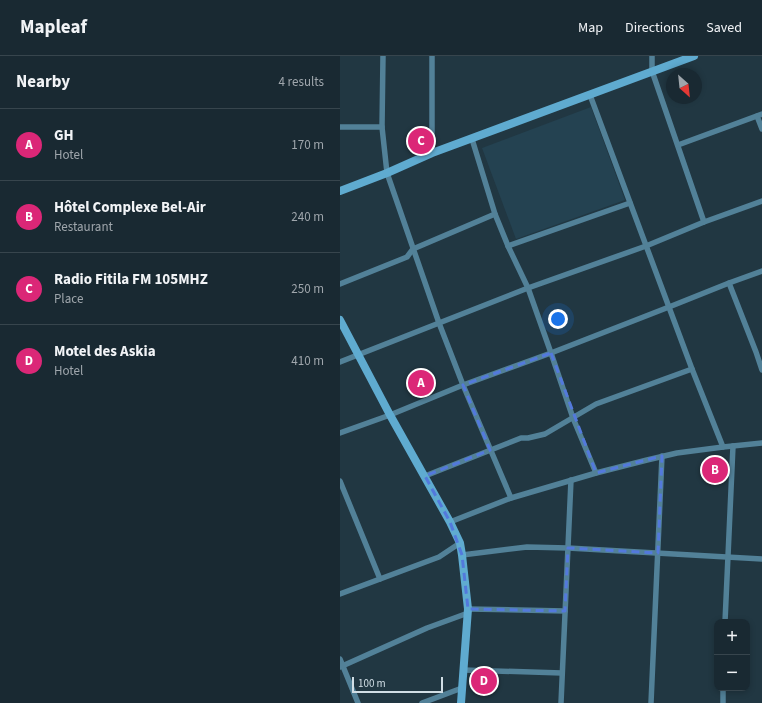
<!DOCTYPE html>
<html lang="en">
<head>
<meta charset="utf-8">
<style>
  :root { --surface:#192932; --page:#22313a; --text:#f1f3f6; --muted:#9fa6ac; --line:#37454d; --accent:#db2777 }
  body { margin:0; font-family:"Source Sans 3",sans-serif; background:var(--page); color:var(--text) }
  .controls { position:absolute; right:12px; bottom:12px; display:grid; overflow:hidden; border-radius:8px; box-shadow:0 2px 6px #0003 }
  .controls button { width:36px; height:36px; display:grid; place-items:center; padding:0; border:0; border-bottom:1px solid var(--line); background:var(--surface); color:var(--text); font:20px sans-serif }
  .compass { position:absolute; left:326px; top:12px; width:36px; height:36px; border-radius:50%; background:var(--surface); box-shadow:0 2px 6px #0003; rotate:153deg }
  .scale { position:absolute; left:12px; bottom:10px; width:91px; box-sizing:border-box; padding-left:4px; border:2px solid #d1dee5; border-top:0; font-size:11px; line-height:14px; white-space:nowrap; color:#d1dee5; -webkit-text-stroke:3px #213742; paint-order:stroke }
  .you { position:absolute; left:218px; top:263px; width:14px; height:14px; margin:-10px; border:3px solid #fff; border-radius:50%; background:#1a73e8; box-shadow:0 0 0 6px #1a73e833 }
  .badge { display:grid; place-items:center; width:26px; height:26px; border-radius:50%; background:var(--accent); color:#fff; font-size:13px; font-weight:700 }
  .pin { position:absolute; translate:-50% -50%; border:2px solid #fff; box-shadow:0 1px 4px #0006 }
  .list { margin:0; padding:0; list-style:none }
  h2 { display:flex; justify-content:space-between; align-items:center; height:52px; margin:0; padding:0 16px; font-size:17px }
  h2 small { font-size:13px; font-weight:400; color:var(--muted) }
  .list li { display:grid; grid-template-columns:26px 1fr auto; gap:12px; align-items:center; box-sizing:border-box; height:72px; padding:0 16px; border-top:1px solid var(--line) }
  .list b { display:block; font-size:15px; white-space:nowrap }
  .list p { margin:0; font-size:13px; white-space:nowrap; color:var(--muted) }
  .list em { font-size:13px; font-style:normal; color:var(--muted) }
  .map { position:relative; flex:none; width:422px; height:647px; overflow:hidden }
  header { display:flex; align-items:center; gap:24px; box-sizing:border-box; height:56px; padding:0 20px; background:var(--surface); border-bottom:1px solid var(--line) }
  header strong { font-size:19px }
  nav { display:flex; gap:22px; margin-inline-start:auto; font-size:14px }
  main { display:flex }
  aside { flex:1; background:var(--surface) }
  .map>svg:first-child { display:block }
</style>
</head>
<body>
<header>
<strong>Mapleaf</strong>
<nav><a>Map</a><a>Directions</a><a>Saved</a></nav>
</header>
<main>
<aside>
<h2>Nearby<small>4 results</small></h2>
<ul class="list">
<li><span class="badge">A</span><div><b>GH</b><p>Hotel</p></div><em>170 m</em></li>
<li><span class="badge">B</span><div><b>Hôtel Complexe Bel-Air</b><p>Restaurant</p></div><em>240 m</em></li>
<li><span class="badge">C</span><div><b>Radio Fitila FM 105MHZ</b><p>Place</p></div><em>250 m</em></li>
<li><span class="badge">D</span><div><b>Motel des Askia</b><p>Hotel</p></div><em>410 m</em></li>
</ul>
</aside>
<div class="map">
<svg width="422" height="647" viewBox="0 0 422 647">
  <rect width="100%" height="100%" fill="#213742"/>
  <!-- built -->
  <polygon fill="#244251" points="251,51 285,144 176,183 142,92"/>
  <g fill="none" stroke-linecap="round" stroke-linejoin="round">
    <!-- street -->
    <g stroke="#528198" stroke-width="5.5">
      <polyline points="43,0 42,71 47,117 99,267 123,329 171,442"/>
      <polyline points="92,0 92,97"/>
      <polyline points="312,0 312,15 364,166"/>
      <polyline points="250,39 352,313 383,391"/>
      <polyline points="417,60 422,73"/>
      <polyline points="0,71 42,71"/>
      <polyline points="132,83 155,158 168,190 188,232 211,297 233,362 256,417"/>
      <polyline points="338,89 422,58"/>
      <polyline points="168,190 290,147"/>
      <polyline points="389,227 416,296 422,314"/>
      <polyline points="0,228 67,201 73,193 155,158"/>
      <polyline points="0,306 188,232 306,190 364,166 422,145"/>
      <polyline points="0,377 50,359 123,329 211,297 329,251 389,227 422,215"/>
      <polyline points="85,420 181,382 188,382 205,378 256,348 352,313"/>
      <polyline points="0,425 40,523"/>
      <polyline points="110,466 171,442 256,417 307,404 337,397 383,391 422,387"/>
      <polyline points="122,499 187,491 228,492 422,503"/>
      <polyline points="0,538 99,501 120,487"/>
      <polyline points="128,553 225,555"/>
      <polyline points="385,566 393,390"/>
      <polyline points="0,603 18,647"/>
      <polyline points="0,611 87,572 128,557"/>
      <polyline points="123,614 222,617"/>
      <polyline points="82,647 122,632"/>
      <polyline points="221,647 231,424"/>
      <polyline points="311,647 322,400"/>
      <polyline points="383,647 383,632"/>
    </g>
    <!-- secondary -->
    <g stroke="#5fabd0" stroke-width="8">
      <polyline points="0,135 47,117 92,97 354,0"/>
      <polyline points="0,264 50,359 110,466 120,487 122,499 128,553 121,647"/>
    </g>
  </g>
  <!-- marked area -->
  <path fill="none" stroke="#5379dc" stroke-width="3" stroke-dasharray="8 5" stroke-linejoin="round" d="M211 297 256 417 322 400 318 497 228 492 225 555 128 553 122 499 110 466 85 420 150 394 123 329Z"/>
</svg>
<div class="controls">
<button>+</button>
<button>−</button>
</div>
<svg class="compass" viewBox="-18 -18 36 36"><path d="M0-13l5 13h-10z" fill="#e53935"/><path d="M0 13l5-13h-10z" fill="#9fa6ac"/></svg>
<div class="scale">100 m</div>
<div class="you"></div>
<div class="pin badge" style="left:81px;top:327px">A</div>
<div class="pin badge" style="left:375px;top:414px">B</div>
<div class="pin badge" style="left:81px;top:85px">C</div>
<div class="pin badge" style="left:144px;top:625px">D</div>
</div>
</main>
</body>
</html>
